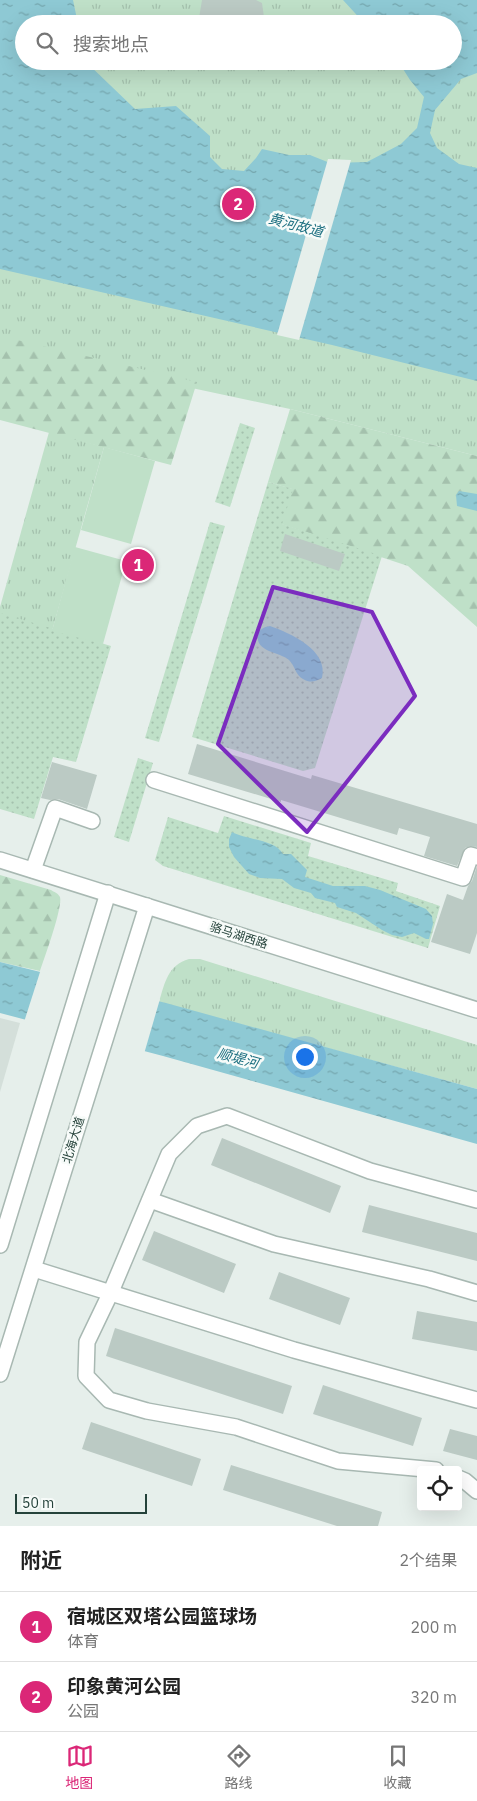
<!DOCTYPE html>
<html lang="zh">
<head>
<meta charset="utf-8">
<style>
  :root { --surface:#fff; --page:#f2f2f2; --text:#222; --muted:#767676; --line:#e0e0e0; --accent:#db2777 }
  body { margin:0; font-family:"IBM Plex Sans","Noto Sans SC",sans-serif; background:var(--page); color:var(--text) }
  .controls { position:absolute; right:15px; bottom:15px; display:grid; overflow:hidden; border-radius:5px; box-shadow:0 5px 20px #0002 }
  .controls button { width:45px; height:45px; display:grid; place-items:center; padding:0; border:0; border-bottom:1px solid var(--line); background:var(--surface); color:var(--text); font:25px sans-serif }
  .scale { position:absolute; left:15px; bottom:12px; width:132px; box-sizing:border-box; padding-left:5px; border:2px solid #24423a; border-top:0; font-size:14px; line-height:18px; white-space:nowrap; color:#24423a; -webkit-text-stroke:4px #f7fbf9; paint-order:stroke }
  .you { position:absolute; left:304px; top:1056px; width:18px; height:18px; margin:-12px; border:4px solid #fff; border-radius:50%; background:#1a73e8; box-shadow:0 0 0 8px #1a73e833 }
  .badge { display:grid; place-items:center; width:32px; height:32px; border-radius:50%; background:var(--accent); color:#fff; font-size:16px; font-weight:700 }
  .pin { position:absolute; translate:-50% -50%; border:2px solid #fff; box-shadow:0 1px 5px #0006 }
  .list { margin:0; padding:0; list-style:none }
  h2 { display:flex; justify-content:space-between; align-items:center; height:65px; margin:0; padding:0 20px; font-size:21px }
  h2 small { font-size:16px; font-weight:400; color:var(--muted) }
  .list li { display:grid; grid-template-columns:32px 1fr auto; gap:15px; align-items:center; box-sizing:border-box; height:70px; padding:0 20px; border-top:1px solid var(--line) }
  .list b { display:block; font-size:19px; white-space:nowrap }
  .list p { margin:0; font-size:16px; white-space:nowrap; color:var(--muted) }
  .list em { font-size:16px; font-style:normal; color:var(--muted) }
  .icon { flex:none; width:28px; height:28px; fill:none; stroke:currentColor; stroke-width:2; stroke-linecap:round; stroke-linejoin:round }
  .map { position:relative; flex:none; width:477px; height:1526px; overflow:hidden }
  .search { position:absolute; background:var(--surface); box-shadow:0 5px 20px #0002; left:15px; right:15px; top:15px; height:55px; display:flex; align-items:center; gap:12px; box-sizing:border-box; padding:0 18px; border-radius:28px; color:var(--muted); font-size:19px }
  .sheet { height:205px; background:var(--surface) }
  nav { display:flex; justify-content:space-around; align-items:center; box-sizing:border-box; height:70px; border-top:1px solid var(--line); background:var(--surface); font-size:14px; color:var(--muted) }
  nav a { display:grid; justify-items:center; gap:2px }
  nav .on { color:var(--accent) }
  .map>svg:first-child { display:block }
</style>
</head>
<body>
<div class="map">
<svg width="477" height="1526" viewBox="0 0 477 1526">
  <defs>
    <pattern id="grass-tufts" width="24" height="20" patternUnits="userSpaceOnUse" patternTransform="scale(1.25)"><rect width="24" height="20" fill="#bfe0c8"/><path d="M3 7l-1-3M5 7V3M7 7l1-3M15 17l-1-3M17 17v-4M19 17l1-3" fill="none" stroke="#a4c1ad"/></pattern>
    <pattern id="forest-firs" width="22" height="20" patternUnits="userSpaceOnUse" patternTransform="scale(1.25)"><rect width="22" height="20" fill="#bfe0c8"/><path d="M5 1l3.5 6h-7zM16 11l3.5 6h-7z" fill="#a4c1ad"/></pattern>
    <pattern id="garden-dots" width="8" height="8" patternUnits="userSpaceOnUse" patternTransform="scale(1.25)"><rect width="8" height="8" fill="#bfe0c8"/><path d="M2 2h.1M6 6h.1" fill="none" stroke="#a4c1ad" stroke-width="1.8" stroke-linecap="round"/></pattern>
    <pattern id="water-ripples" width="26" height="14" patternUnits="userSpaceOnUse" patternTransform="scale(1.25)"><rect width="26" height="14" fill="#8ec9d4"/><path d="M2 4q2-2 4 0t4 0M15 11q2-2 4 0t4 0" fill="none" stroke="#74a5ad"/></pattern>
  </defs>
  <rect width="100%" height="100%" fill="#e6efeb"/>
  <!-- built -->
  <polygon fill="#d4dfda" points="0,1018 20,1023 0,1092"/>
  <!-- grass -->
  <g fill="url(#grass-tufts)" fill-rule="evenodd">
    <path d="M0 0H477V456L290 409 0 347ZM24 24H453V61H24Z"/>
    <polygon points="49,432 104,447 52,631 0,616 0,607"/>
    <path d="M189 959H200L477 1045V1089L159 1002C165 982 168 965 189 959Z"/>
  </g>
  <!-- forest -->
  <g fill="url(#forest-firs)">
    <polygon points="0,336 197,382 171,465 0,420"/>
    <polygon points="290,409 477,456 477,627 408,566 281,524 292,489 268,482"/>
    <path d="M0 875 51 890C54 892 58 893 60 897 63 907 44 959 40 971L0 962Z"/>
  </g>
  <!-- garden -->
  <g fill="url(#garden-dots)">
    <polygon points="240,423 255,428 230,507 215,502"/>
    <polygon points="268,482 293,489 282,524 382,556 315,768 303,771 192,737"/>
    <polygon points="210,522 225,526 159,742 145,738"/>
    <polygon points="0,613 111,646 76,762 53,757 34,819 0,809"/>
    <polygon points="138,758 153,763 129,842 114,837"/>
    <polygon points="224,816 311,843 308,856 398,883 396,891 440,906 428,948 163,866 155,860 168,817 218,833"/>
  </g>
  <!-- pitch -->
  <g fill="#bfe0c8">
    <polygon points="104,447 155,461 131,544 81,530"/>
    <polygon points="75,547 126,561 103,644 52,631"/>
  </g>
  <!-- water -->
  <g fill="url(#water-ripples)">
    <polygon points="0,0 73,0 78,24 24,24 24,61 85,61 135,109 176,106 210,136 210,157 222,169 244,171 256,158 262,149 289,155 310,155 330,163 367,162 401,144 417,128 424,97 410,80 398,61 453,61 453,24 365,24 343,0 477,0 477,73 461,79 435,110 430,133 437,148 459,164 477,168 477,381 332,345 0,269"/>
    <polygon points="459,491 477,494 477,511 457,506 456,495"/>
    <path d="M270 626C290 633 329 650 322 678 315 682 310 683 303 679 296 676 295 666 289 660 280 652 255 652 258 635 259 629 264 627 270 626Z"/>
    <path d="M232 832C246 840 275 839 283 854H291L307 870 305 877 333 886H365L380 890 426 909 432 916 433 924 429 939H426L414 933 402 937 392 935 382 930 356 913 337 907 335 903 315 898 311 893 294 888 282 879 260 878 249 874 234 857 229 847V839Z"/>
    <polygon points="0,962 166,1003 477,1089 477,1144 163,1056 0,1013"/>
  </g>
  <!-- pier -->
  <g fill="#e6efeb">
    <polygon points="328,159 351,160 299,340 277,335"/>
    <polygon points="41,969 160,999 144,1054 24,1022"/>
  </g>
  <!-- building -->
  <g fill="#bbcac4">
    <polygon points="202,0 256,0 262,3 265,24 198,24"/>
    <polygon points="285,534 345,554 339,571 280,551"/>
    <polygon points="197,744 311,779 312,775 477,824 477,847 470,846 465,848 457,866 424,856 430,837 399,828 397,835 281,800 281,802 188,774"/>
    <polygon points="52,762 97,775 87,809 58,799 50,800 41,798"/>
    <polygon points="477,866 477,933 470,954 431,942 447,894 463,900 468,886 472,881"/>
    <polygon points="222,1138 341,1186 330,1213 211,1165"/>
    <polygon points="369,1205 477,1233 477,1261 362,1232"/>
    <polygon points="154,1231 236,1264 224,1293 142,1260"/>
    <polygon points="279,1272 350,1298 340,1325 269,1299"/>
    <polygon points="417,1311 477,1322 477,1351 412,1339"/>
    <polygon points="115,1328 292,1386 283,1414 106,1356"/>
    <polygon points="323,1385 422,1418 413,1446 313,1414"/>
    <polygon points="91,1422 201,1459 192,1486 82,1449"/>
    <polygon points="450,1429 477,1436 477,1460 443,1451"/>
    <polygon points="231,1465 382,1512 378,1526 337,1526 223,1490"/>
  </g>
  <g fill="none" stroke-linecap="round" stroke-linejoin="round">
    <defs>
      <g id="minor">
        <polyline points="154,780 463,878 471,855 477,857"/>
        <polyline points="0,860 477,1010"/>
        <polyline points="33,870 55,808 92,821"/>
        <polyline points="150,1200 274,1244 429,1279 477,1293"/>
        <polyline points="0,1245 108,893"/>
        <polyline points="34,1269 294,1350 477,1400"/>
        <polyline points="0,1374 147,906"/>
        <polyline points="436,1470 338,1461 236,1427 147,1411 109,1400 86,1376 87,1342 110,1294 169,1154 197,1126 227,1116 370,1171 477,1200"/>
        <polyline points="458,1478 465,1481 477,1491"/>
      </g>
    </defs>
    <!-- minor casing -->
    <use href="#minor" stroke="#a8b8b2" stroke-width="18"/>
    <!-- minor -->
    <use href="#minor" stroke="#fff" stroke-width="15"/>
  </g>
  <!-- marked area -->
  <path fill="#7b2cbf" fill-opacity="0.2" stroke="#7b2cbf" stroke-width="4" stroke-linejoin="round" d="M273 587 372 612 415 696 307 832 218 744Z"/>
  <g text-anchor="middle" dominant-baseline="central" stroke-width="5" stroke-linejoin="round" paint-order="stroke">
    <!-- street labels -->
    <g font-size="12" fill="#24423a" stroke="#f7fbf9">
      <text transform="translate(239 935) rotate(18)">骆马湖西路</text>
      <text transform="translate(73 1140) rotate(-73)">北海大道</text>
    </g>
    <!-- water labels -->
    <g font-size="14" font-style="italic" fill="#1c6f80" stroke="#f7fbf9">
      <text transform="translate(296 225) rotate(15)">黄河故道</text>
      <text transform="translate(238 1058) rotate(15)">顺堤河</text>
    </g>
  </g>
</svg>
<div class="controls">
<button><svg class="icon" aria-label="locate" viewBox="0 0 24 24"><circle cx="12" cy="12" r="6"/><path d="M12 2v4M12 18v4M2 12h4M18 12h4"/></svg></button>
</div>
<div class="scale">50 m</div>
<div class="you"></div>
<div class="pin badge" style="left:138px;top:565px">1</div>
<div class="pin badge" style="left:238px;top:204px">2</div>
<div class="search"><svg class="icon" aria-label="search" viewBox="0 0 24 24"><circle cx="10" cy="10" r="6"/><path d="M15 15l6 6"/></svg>搜索地点</div>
</div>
<section class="sheet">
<h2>附近<small>2个结果</small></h2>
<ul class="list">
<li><span class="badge">1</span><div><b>宿城区双塔公园篮球场</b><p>体育</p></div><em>200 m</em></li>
<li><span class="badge">2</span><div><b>印象黄河公园</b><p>公园</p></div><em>320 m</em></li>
</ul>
</section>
<nav>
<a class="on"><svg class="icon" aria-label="map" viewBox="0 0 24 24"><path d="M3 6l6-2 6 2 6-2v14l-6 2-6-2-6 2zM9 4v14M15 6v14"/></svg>地图</a>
<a><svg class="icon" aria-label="directions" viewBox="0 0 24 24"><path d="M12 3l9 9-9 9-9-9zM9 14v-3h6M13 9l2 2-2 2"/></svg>路线</a>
<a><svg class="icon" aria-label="saved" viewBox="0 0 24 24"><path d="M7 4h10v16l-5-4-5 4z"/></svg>收藏</a>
</nav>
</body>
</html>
